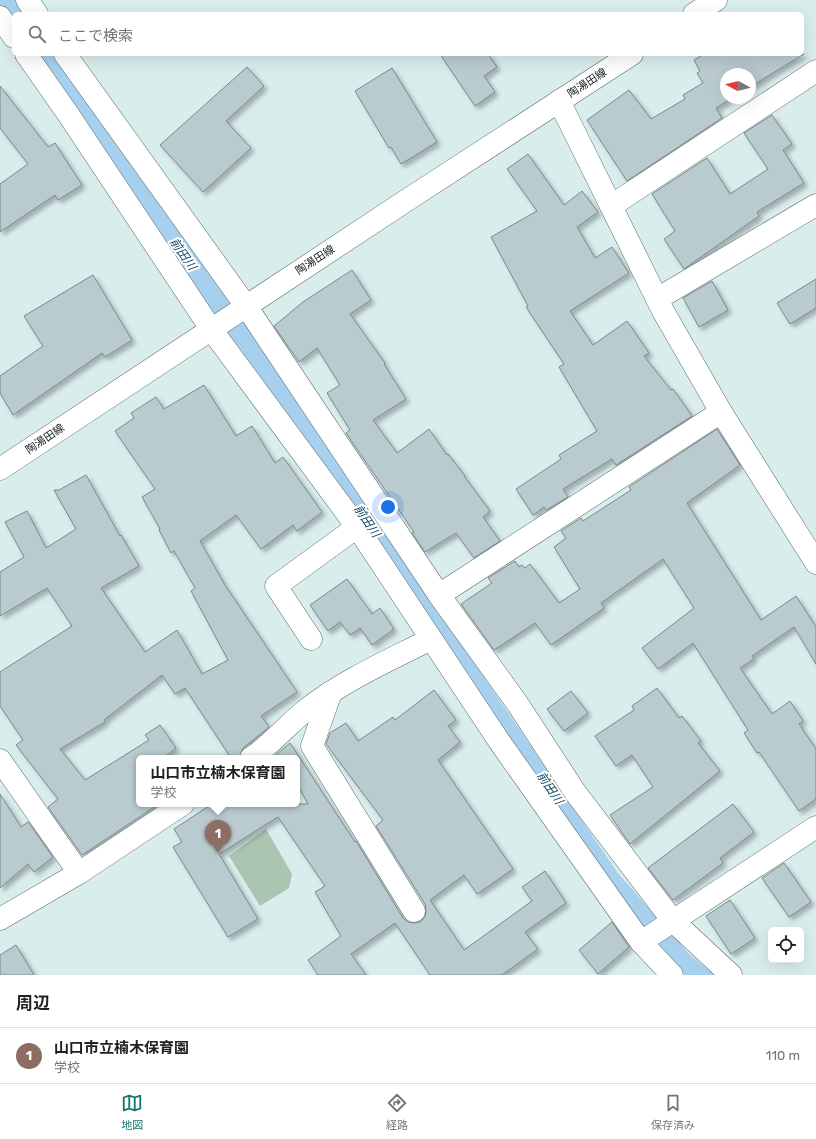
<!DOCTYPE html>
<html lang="ja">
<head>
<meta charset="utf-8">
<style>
  :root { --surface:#fff; --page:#f2f2f2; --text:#202124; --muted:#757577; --line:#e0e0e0; --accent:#0f766e }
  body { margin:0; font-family:Rubik,"Noto Sans JP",sans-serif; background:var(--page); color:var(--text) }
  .controls { position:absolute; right:12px; bottom:12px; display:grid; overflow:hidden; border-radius:6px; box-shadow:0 4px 16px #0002 }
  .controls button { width:36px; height:36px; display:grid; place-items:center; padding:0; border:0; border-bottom:1px solid var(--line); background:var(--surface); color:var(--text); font:20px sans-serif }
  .compass { position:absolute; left:720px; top:68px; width:36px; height:36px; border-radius:50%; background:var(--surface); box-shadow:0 4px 16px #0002; rotate:278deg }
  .you { position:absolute; left:388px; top:507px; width:14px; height:14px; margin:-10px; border:3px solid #fff; border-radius:50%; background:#1a73e8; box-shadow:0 0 0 6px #1a73e833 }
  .badge { display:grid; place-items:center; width:26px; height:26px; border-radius:50%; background:var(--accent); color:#fff; font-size:13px; font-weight:700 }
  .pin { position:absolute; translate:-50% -33px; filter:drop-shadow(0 1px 2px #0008) }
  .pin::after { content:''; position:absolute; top:21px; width:14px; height:12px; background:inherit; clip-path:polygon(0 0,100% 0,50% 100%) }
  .popup { position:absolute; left:136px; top:755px; width:164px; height:52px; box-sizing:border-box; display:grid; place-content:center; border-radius:6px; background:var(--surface); filter:drop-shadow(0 1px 3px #0005); font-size:13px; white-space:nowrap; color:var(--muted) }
  .popup b { font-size:15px; color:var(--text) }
  .popup::after { content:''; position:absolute; left:50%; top:100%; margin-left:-8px; border:8px solid transparent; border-top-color:var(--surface) }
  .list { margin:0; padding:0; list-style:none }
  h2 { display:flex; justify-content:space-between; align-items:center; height:52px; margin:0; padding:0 16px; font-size:17px }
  h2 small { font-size:13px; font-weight:400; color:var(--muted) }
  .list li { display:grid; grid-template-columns:26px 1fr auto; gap:12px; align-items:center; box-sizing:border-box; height:56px; padding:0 16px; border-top:1px solid var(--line) }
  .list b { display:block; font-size:15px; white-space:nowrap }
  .list p { margin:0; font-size:13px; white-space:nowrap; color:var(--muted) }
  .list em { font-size:13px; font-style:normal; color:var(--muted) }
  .icon { flex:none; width:22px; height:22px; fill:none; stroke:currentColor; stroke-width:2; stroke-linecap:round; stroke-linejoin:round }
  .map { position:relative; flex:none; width:816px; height:975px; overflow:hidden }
  .search { position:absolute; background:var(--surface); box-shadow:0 4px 16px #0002; left:12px; right:12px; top:12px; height:44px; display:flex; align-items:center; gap:10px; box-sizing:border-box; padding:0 14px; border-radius:6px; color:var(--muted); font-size:15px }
  .sheet { height:108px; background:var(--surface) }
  nav { display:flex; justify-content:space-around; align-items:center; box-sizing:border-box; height:56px; border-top:1px solid var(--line); background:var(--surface); font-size:11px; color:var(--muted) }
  nav a { display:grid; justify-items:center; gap:2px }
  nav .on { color:var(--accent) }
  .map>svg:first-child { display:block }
</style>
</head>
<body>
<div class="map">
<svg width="816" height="975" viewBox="0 0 816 975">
  <defs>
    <filter id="shadow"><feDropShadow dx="3.5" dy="3.5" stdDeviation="2" flood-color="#0004"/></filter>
  </defs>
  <rect width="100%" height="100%" fill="#daeded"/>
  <!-- green -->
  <polygon fill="#aac5b0" points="266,829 292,874 289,888 260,906 229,856"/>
  <!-- water -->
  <polygon fill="#a6d0ed" points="255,342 617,872 689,954 715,975 685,975 680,972 626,906 240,352"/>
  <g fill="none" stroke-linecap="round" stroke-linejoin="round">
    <!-- river -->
    <g stroke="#a6d0ed" stroke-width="41">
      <polyline points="4,0 15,14"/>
      <polyline points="43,54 281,395"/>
    </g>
  </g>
  <!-- building -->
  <g fill="#bacbd0" stroke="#79898e" filter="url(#shadow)">
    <polygon points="440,54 488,54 497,67 484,76 495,92 475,106"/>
    <polygon points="704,54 804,54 750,87 750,74 726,74 726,98 732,98 716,108 722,118 627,181 587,120 629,90 651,119 685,99 683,95 703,83 697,73 700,71 694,60"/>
    <polygon points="247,67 264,86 226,121 251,148 203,192 160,145"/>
    <polygon points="392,68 437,142 401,164 391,147 389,148 355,91"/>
    <polygon points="0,86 48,147 55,143 82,185 58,200 55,195 0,232 0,184 28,164 0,128"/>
    <polygon points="772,115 792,144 783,150 804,183 757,212 759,216 684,269 664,239 675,231 652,194 707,158 730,194 768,169 744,133"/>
    <polygon points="528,154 564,205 582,191 598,212 577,227 595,258 612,247 629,273 570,311 593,345 627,321 649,353 644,356 671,390 673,389 692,416 616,465 612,459 563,489 568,497 546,510 544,507 533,515 516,489 561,459 559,455 597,431 559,367 564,364 526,307 528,306 491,237 537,211 507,169"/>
    <polygon points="352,270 371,300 350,314 385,363 384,364 406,399 373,420 397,453 429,429 447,455 448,454 465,476 464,476 490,511 483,517 500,541 474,558 456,533 425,552 412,533 414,532 346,433 350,430 327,393 340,385 317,348 299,362 274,326 303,302"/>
    <polygon points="93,275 132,340 105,357 102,353 13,415 0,393 0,376 43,346 24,316"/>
    <polygon points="816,279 816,308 790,324 777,303"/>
    <polygon points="712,281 728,310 699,327 683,298"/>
    <polygon points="204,385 236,436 252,426 275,463 283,457 322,512 297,531 293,525 261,549 236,515 200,541 225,585 297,692 261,716 269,727 243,748 239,758 231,758 185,688 175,694 162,675 104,720 105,722 60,749 85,780 149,740 145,735 160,725 176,748 163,758 139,758 139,804 159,804 82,855 48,807 58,799 16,745 23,740 0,706 0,672 72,626 47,588 0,616 0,572 24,557 5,522 27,511 46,548 76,529 54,490 59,490 86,475 120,536 121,535 139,566 101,588 145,652 177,630 202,674 228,660 191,591 195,588 174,551 171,553 159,530 160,529 142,497 155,489 115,431 134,418 131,413 156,397 164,409"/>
    <polygon points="717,429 740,465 687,503 761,620 796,596 816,627 816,664 794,627 752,656 754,659 740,668 772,714 790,701 803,721 799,724 816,749 816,799 799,811 759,752 757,753 744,733 748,730 693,643 658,669 642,648 694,608 663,559 601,603 604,608 551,645 535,623 494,650 461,604 492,583 488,578 515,561 519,567 522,565 525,568 530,564 559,603 580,589 554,547 566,538 561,531 581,518 583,521 631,490 629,487"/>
    <polygon points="347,579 372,614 380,608 394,629 372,645 360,628 350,635 340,622 328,631 310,605"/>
    <polygon points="657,688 679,718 682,716 701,741 698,743 720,771 630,844 610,815 653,787 632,755 616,766 595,736 634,710 632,706"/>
    <polygon points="434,690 456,720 448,726 460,742 438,760 513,869 477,894 464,875 430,900 464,950 532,901 522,887 545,871 566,903 525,932 538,949 502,975 430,975 395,923 351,954 366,975 318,975 308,960 341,936 315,892 325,886 278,817 219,854 258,919 228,937 173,847 182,842 174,829 212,804 308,804 297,784 297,758 272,758 290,743 355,842 356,841 403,918 408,922 414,923 420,922 425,917 426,911 425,904 376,826 383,820 326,744 330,733 346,723 358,741 393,717 395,720"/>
    <polygon points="571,691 588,713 564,731 547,709"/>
    <polygon points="0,794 21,827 28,822 53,857 34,872 28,864 0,888"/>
    <polygon points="733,804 754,832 720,858 723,863 673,900 648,868"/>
    <polygon points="784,863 811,902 789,917 762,878"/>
    <polygon points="730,900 755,938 731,954 706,916"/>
    <polygon points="612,922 629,947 598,974 579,950"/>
    <polygon points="16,945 34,975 0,975 0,955"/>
  </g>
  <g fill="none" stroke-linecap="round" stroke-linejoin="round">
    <defs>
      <g id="street">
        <polyline points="27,0 37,14"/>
        <polyline points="0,17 14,37"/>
        <polyline points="26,54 68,114 211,329 357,527 499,741 641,942 672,975"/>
        <polyline points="65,54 246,306 439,595 517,703 575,792 673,921 731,975"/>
        <polyline points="559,101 663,311 721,412 816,563"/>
        <polyline points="611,206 816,71"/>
        <polyline points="657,299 816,205"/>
        <polyline points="439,595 721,412"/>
        <polyline points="311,639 276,586 357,527"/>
        <polyline points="331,692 312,746 414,911"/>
        <path d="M251 758C272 744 287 725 306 710 344 680 388 661 431 639"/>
        <polyline points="0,760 79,873"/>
        <polyline points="0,919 79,873 183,804"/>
        <polyline points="641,942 816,827"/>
      </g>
      <g id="secondary">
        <polyline points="694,14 716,0"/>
        <polyline points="0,469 404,202 632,54"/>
      </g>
    </defs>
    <!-- street casing -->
    <use href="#street" stroke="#596a69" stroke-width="23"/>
    <!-- secondary casing -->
    <use href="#secondary" stroke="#596a69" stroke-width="23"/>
    <!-- street -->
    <use href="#street" stroke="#fff" stroke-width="22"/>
    <!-- secondary -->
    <use href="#secondary" stroke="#fff" stroke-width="22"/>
  </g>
  <g text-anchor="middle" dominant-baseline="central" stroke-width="4" stroke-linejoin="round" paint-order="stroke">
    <!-- street labels -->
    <g font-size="11" fill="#161d1d" stroke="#fff">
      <text transform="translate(587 83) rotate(-33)">陶湯田線</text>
      <text transform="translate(315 260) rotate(-33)">陶湯田線</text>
      <text transform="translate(45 439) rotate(-34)">陶湯田線</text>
    </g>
    <!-- water labels -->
    <g font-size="12" font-style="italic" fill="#134663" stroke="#fff">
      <text transform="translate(183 254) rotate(55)">前田川</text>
      <text transform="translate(367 521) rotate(56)">前田川</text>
      <text transform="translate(550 788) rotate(56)">前田川</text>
    </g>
  </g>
</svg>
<div class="controls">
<button><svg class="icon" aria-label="locate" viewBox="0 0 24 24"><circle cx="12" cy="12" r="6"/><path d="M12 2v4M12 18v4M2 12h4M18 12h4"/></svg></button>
</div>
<svg class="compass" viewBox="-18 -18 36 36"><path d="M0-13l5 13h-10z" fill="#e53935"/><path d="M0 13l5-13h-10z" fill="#757577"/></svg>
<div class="you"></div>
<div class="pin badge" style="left:218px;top:853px;background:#8d6e63">1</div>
<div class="popup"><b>山口市立楠木保育園</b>学校</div>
<div class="search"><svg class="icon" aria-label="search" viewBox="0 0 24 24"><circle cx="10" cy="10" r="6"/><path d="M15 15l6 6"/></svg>ここで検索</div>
</div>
<section class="sheet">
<h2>周辺<small></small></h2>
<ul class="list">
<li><span class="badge" style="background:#8d6e63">1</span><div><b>山口市立楠木保育園</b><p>学校</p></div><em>110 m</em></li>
</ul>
</section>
<nav>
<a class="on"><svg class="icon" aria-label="map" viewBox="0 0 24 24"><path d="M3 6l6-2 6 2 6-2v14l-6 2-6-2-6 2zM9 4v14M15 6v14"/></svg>地図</a>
<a><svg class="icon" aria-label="directions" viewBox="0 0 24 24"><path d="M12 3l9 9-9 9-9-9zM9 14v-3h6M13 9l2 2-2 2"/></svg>経路</a>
<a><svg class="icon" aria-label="saved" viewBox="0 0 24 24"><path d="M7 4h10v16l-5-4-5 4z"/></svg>保存済み</a>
</nav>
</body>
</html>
